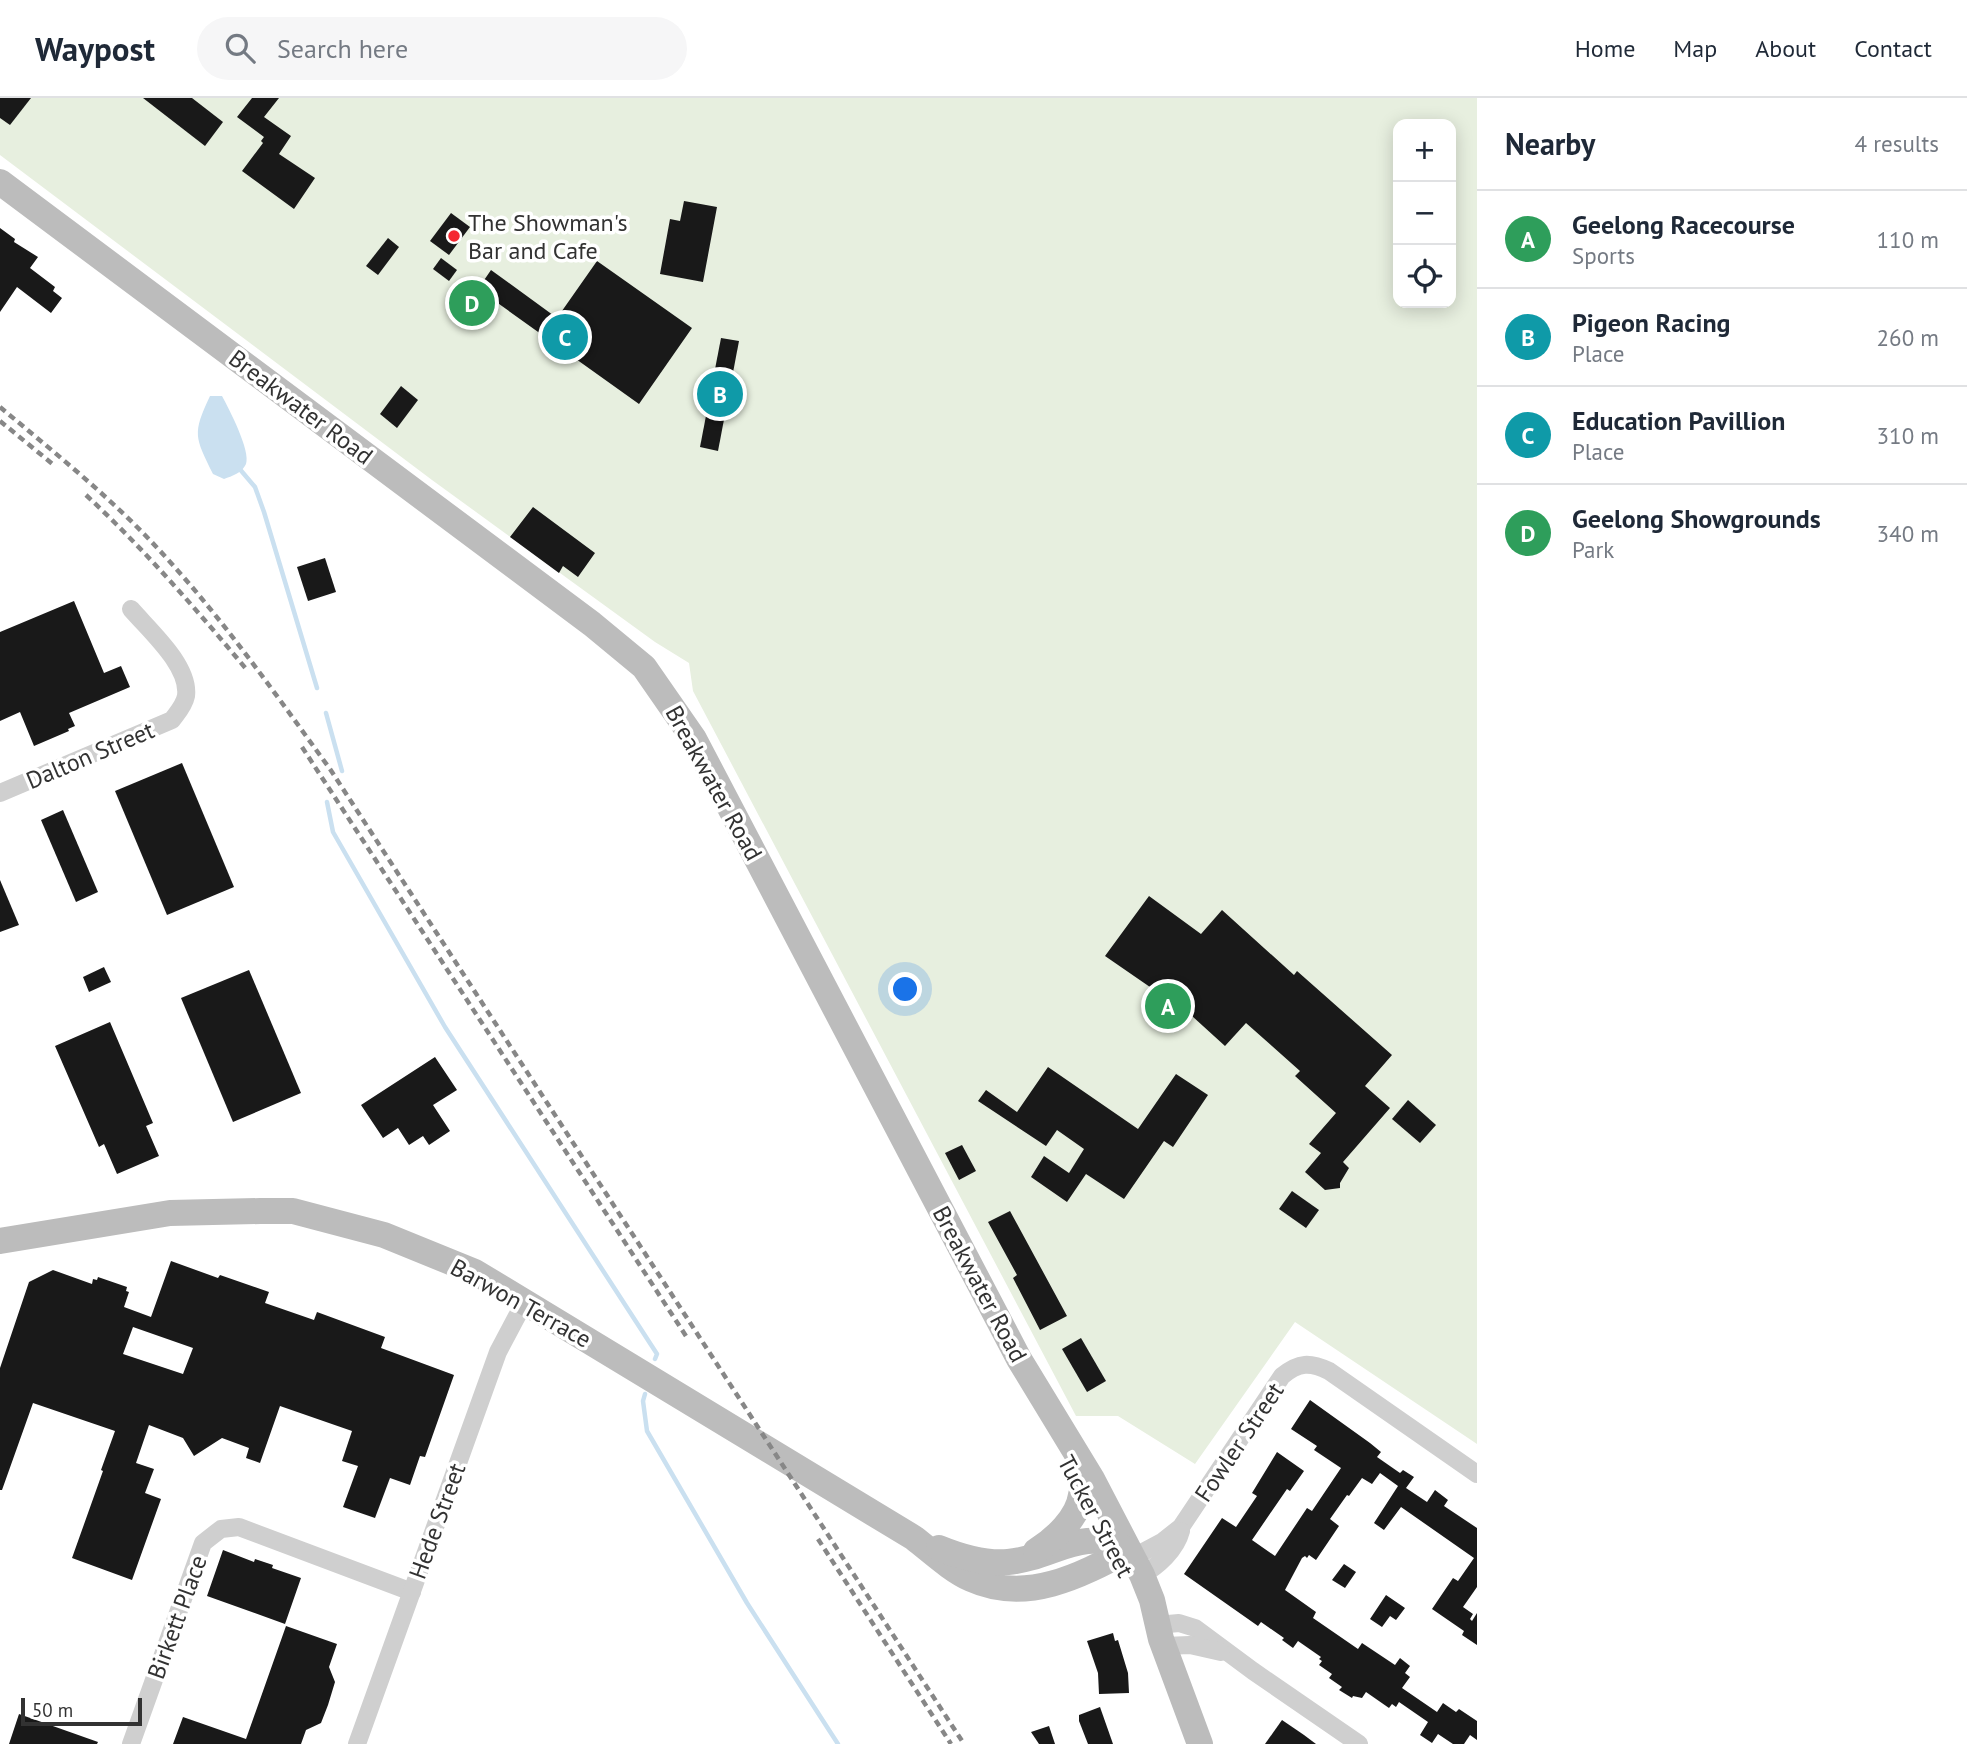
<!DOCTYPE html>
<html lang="en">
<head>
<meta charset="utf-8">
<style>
  :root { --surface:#fff; --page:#f6f6f7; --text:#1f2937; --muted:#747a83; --line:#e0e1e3; --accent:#d93025 }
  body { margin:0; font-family:"PT Sans",sans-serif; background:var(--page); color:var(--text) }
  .controls { position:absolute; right:21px; top:21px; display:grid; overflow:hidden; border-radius:14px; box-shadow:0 4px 18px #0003 }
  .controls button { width:63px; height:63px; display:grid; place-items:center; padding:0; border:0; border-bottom:2px solid var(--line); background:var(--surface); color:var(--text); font:35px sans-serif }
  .scale { position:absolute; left:21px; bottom:18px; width:121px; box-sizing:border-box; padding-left:7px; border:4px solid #323232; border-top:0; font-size:19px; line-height:24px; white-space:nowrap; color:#323232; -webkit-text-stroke:5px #fff; paint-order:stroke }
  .you { position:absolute; left:906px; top:892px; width:24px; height:24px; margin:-18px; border:5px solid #fff; border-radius:50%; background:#1a73e8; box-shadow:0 0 0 10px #1a73e833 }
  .badge { display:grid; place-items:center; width:46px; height:46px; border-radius:50%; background:var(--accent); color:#fff; font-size:23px; font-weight:700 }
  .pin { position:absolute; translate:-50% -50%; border:4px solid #fff; box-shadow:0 2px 7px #0006 }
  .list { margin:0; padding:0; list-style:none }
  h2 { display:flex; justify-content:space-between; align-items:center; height:91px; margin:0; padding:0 28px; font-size:30px }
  h2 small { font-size:23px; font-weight:400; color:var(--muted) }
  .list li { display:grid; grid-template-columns:46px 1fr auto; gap:21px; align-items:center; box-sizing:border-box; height:98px; padding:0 28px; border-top:2px solid var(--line) }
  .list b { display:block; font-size:26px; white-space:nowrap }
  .list p { margin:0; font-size:23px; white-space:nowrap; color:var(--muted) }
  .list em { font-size:23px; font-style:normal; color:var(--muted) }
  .icon { flex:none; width:38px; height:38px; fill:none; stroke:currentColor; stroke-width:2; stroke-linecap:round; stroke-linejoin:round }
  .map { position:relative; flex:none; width:1477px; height:1646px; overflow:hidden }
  header { display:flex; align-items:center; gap:42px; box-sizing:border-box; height:98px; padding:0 35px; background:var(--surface); border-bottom:2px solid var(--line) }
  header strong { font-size:33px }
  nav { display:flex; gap:38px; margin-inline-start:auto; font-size:24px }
  .search { width:490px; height:63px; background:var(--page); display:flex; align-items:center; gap:18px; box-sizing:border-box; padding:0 24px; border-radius:38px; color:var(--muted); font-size:26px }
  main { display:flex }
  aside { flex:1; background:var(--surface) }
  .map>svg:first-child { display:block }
</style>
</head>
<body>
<header>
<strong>Waypost</strong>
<div class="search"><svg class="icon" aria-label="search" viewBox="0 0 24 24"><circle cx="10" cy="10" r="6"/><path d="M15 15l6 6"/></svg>Search here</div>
<nav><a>Home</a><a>Map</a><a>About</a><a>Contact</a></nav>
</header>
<main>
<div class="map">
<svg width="1477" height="1646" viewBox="0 0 1477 1646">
  <rect width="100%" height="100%" fill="#fff"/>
  <!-- green -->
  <path fill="#e7efdf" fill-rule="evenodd" d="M0 0H1477V1346L1295 1224 1195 1366 1118 1318H1076L693 593 689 565 655 544 432 382 0 57ZM1398 26H1451V205H1398Z"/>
  <!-- water -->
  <path fill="#cae0f0" d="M210 298H222C229 311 251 353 246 366 242 375 232 378 224 381L213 376C195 339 192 336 210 298Z"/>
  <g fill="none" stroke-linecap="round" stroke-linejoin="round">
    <!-- stream -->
    <g stroke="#cae0f0" stroke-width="4.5">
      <polyline points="238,369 255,389 264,414 317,590"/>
      <polyline points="326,615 342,673"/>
      <polyline points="327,704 333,734 445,929 657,1256 655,1261"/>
      <polyline points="645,1296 643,1303 647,1333 747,1505 838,1646"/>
    </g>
  </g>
  <!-- building -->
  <g fill="#191919" fill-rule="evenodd">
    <polygon points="0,0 31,0 10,27 0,20"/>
    <polygon points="143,0 192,0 223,24 205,48"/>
    <polygon points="252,0 279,0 264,19 291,38 279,56 315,80 294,111 242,73 263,45 261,43 264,39 237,19"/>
    <polygon points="684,103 717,109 703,184 660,176 670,121 680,123"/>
    <polygon points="451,115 470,129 449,157 430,143"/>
    <polygon points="0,130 15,141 14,144 38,159 30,170 55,189 53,193 62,200 51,215 17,189 0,214"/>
    <polygon points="388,140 399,149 378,177 366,168"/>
    <polygon points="441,160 457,172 449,183 433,171"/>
    <polygon points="597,163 692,230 639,306 478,191 491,172 557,220"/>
    <polygon points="721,240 739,243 718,353 700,349"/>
    <polygon points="401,288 418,302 397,330 380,316"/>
    <polygon points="533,409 595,455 578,479 563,468 559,475 510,439"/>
    <polygon points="325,460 336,494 308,503 297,469"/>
    <polygon points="74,503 104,575 121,568 130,589 69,615 75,628 68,631 69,633 34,648 20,614 0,623 0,534"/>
    <polygon points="182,665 234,789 167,817 115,693"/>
    <polygon points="63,712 98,794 76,804 41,722"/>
    <polygon points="0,782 19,827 0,834"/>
    <polygon points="1149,798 1201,836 1222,812 1294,877 1297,873 1392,957 1365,988 1390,1010 1343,1064 1349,1070 1340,1085 1340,1090 1325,1092 1305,1074 1321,1055 1309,1046 1336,1015 1295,978 1300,973 1246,925 1225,948 1192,918 1105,858"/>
    <polygon points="104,869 111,884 89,894 83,879"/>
    <polygon points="249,872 301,995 233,1024 181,900"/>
    <polygon points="110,924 153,1025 146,1028 159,1058 117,1076 104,1046 99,1049 55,948"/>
    <polygon points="435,959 457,992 433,1007 450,1033 429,1047 423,1038 409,1047 398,1030 383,1040 361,1007"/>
    <polygon points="1048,969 1138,1031 1176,976 1208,997 1173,1049 1164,1043 1124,1101 1086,1076 1067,1104 1031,1079 1044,1058 1069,1075 1084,1051 1057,1032 1046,1048 978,1003 986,992 1017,1014"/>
    <polygon points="1408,1002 1436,1027 1420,1045 1392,1021"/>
    <polygon points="962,1047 976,1073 959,1082 945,1055"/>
    <polygon points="1292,1093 1319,1112 1306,1130 1279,1111"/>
    <polygon points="1010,1113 1067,1218 1040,1232 1013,1180 1017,1177 988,1124"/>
    <path d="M171 1163 218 1180 220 1177 269 1194 265 1205 314 1222 317 1214 385 1239 381 1250 454 1277 425 1359 420 1358 410 1387 390 1380 375 1420 343 1409 358 1368 342 1363 352 1333 280 1308 260 1365 246 1360 249 1350 222 1340 194 1358 183 1340 149 1327 136 1365 154 1371 145 1395 161 1401 132 1482 72 1460 103 1373 101 1372 115 1333 33 1305 2 1392H0V1270L29 1184 53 1172 92 1186 93 1181 97 1182 98 1179 127 1189 126 1193 129 1194 124 1209 151 1219ZM133 1229 193 1250 183 1276 123 1256Z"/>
    <polygon points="1081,1240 1106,1283 1087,1294 1062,1251"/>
    <polygon points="1310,1302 1370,1345 1381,1354 1377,1359 1400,1375 1403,1372 1414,1379 1406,1390 1427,1404 1435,1392 1448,1402 1444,1408 1477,1430 1477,1489 1463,1509 1473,1516 1470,1521 1472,1523 1477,1515 1477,1547 1462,1537 1464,1533 1432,1511 1453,1480 1458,1483 1474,1460 1401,1409 1384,1432 1374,1425 1398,1388 1380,1375 1372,1386 1362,1380 1349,1398 1347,1397 1330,1421 1339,1428 1316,1462 1309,1457 1307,1460 1305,1458 1302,1460 1285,1492 1316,1514 1313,1520 1358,1551 1362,1545 1395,1567 1400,1560 1410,1568 1405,1575 1410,1579 1402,1590 1437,1614 1443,1605 1456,1614 1459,1611 1477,1623 1477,1642 1470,1637 1464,1646 1453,1646 1438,1636 1432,1645 1420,1637 1428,1624 1399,1604 1396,1609 1392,1606 1389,1610 1366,1594 1362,1600 1353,1598 1352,1600 1339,1592 1342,1589 1329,1580 1332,1576 1319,1567 1322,1563 1319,1561 1321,1559 1298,1543 1293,1550 1282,1542 1284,1540 1261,1524 1258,1528 1184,1476 1222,1420 1236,1429 1257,1398 1252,1395 1277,1354 1304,1373 1290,1393 1287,1391 1252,1442 1275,1458 1307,1410 1312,1413 1341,1370 1314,1352 1317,1348 1291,1331"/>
    <polygon points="223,1452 254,1464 255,1461 273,1467 272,1470 301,1480 285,1526 207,1498"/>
    <polygon points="1344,1466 1356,1474 1345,1490 1332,1482"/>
    <polygon points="1386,1497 1405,1510 1396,1522 1390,1518 1382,1529 1370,1521"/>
    <polygon points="286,1528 337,1546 329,1569 335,1584 328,1607 321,1625 306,1632 301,1646 173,1646 183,1619 246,1641"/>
    <polygon points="1113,1535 1115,1543 1118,1542 1128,1575 1129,1595 1099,1596 1098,1575 1087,1543"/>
    <polygon points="1100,1609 1113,1646 1088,1646 1079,1623 1079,1617"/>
    <polygon points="19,1616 98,1644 97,1646 9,1646"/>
    <polygon points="1282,1622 1304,1637 1316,1646 1265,1646"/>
    <polygon points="1049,1628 1055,1646 1039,1646 1031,1634"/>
  </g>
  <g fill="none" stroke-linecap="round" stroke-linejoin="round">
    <!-- street -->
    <g stroke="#cfcfcf" stroke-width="18">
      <path d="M0 695 172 622C177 615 184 608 186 598 190 568 150 533 131 511"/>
      <path d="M1132 1460 1162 1444 1181 1429 1282 1278C1299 1264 1310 1264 1329 1273L1477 1376"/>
      <path d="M1142 1477C1158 1468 1176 1452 1181 1433"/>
      <polyline points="1157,1527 1179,1525 1195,1530 1253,1573 1359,1646"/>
      <polyline points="1164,1548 1190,1547 1221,1554"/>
      <polyline points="131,1646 203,1445 221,1431 239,1429 412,1494"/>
      <polyline points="357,1646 498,1254 525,1203"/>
    </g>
    <!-- secondary -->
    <g stroke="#bcbcbc" stroke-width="26">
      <polyline points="0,84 592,526 644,569 694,641 1019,1261 1092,1381 1142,1477 1152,1502 1161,1541 1200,1646"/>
      <path d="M0 1143 170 1115 260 1113H293L384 1137 475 1174 914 1440C932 1454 951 1472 971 1481 1026 1506 1080 1478 1128 1452"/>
      <path d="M939 1450C961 1459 984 1466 1008 1464 1054 1460 1081 1427 1128 1452"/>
      <path d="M1036 1453C1055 1441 1078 1420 1081 1397"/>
    </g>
    <!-- rail -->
    <g stroke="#878787" stroke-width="4.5" stroke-dasharray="7 5" stroke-linecap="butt">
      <path d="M0 309C49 350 100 391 144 436 214 508 271 590 330 671L964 1646"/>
      <polyline points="0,323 55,368"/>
      <path d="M86 397C144 451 196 511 247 572"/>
      <polyline points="302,649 686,1238"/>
      <polyline points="818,1441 951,1646"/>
    </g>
  </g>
  <!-- markers -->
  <circle fill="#f52730" stroke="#fff" stroke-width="2.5" cx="454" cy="138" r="7"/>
  <g text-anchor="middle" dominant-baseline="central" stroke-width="7" stroke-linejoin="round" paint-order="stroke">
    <!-- poi labels -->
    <g font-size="24" fill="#323232" stroke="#fff" text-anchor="start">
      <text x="468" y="124">The Showman's<tspan x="468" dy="28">Bar and Cafe</tspan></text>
    </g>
    <!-- street labels -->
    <g font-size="24" fill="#323232" stroke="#fff">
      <text transform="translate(301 309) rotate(37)">Breakwater Road</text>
      <text transform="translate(90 657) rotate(-23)">Dalton Street</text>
      <text transform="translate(714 685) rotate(61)">Breakwater Road</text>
      <text transform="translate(980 1186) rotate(62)">Breakwater Road</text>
      <text transform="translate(521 1205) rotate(29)">Barwon Terrace</text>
      <text transform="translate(1239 1344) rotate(-56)">Fowler Street</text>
      <text transform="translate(1096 1418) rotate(62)">Tucker Street</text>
      <text transform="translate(437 1423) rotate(-70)">Hede Street</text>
      <text transform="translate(177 1519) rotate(-70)">Birkett Place</text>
    </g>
  </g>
</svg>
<div class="controls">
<button>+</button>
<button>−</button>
<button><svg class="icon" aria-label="locate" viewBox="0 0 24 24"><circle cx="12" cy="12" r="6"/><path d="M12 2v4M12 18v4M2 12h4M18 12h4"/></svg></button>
</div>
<div class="scale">50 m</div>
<div class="you"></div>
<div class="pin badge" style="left:1168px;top:908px;background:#2e9e5b">A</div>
<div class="pin badge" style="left:720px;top:296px;background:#0f9aa8">B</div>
<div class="pin badge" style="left:565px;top:239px;background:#0f9aa8">C</div>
<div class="pin badge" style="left:472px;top:205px;background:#2e9e5b">D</div>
</div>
<aside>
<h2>Nearby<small>4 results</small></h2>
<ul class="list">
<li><span class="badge" style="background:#2e9e5b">A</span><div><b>Geelong Racecourse</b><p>Sports</p></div><em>110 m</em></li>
<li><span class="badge" style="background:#0f9aa8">B</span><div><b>Pigeon Racing</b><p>Place</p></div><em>260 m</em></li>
<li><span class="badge" style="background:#0f9aa8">C</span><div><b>Education Pavillion</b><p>Place</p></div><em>310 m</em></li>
<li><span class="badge" style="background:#2e9e5b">D</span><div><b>Geelong Showgrounds</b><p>Park</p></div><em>340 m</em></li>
</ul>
</aside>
</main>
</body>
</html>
